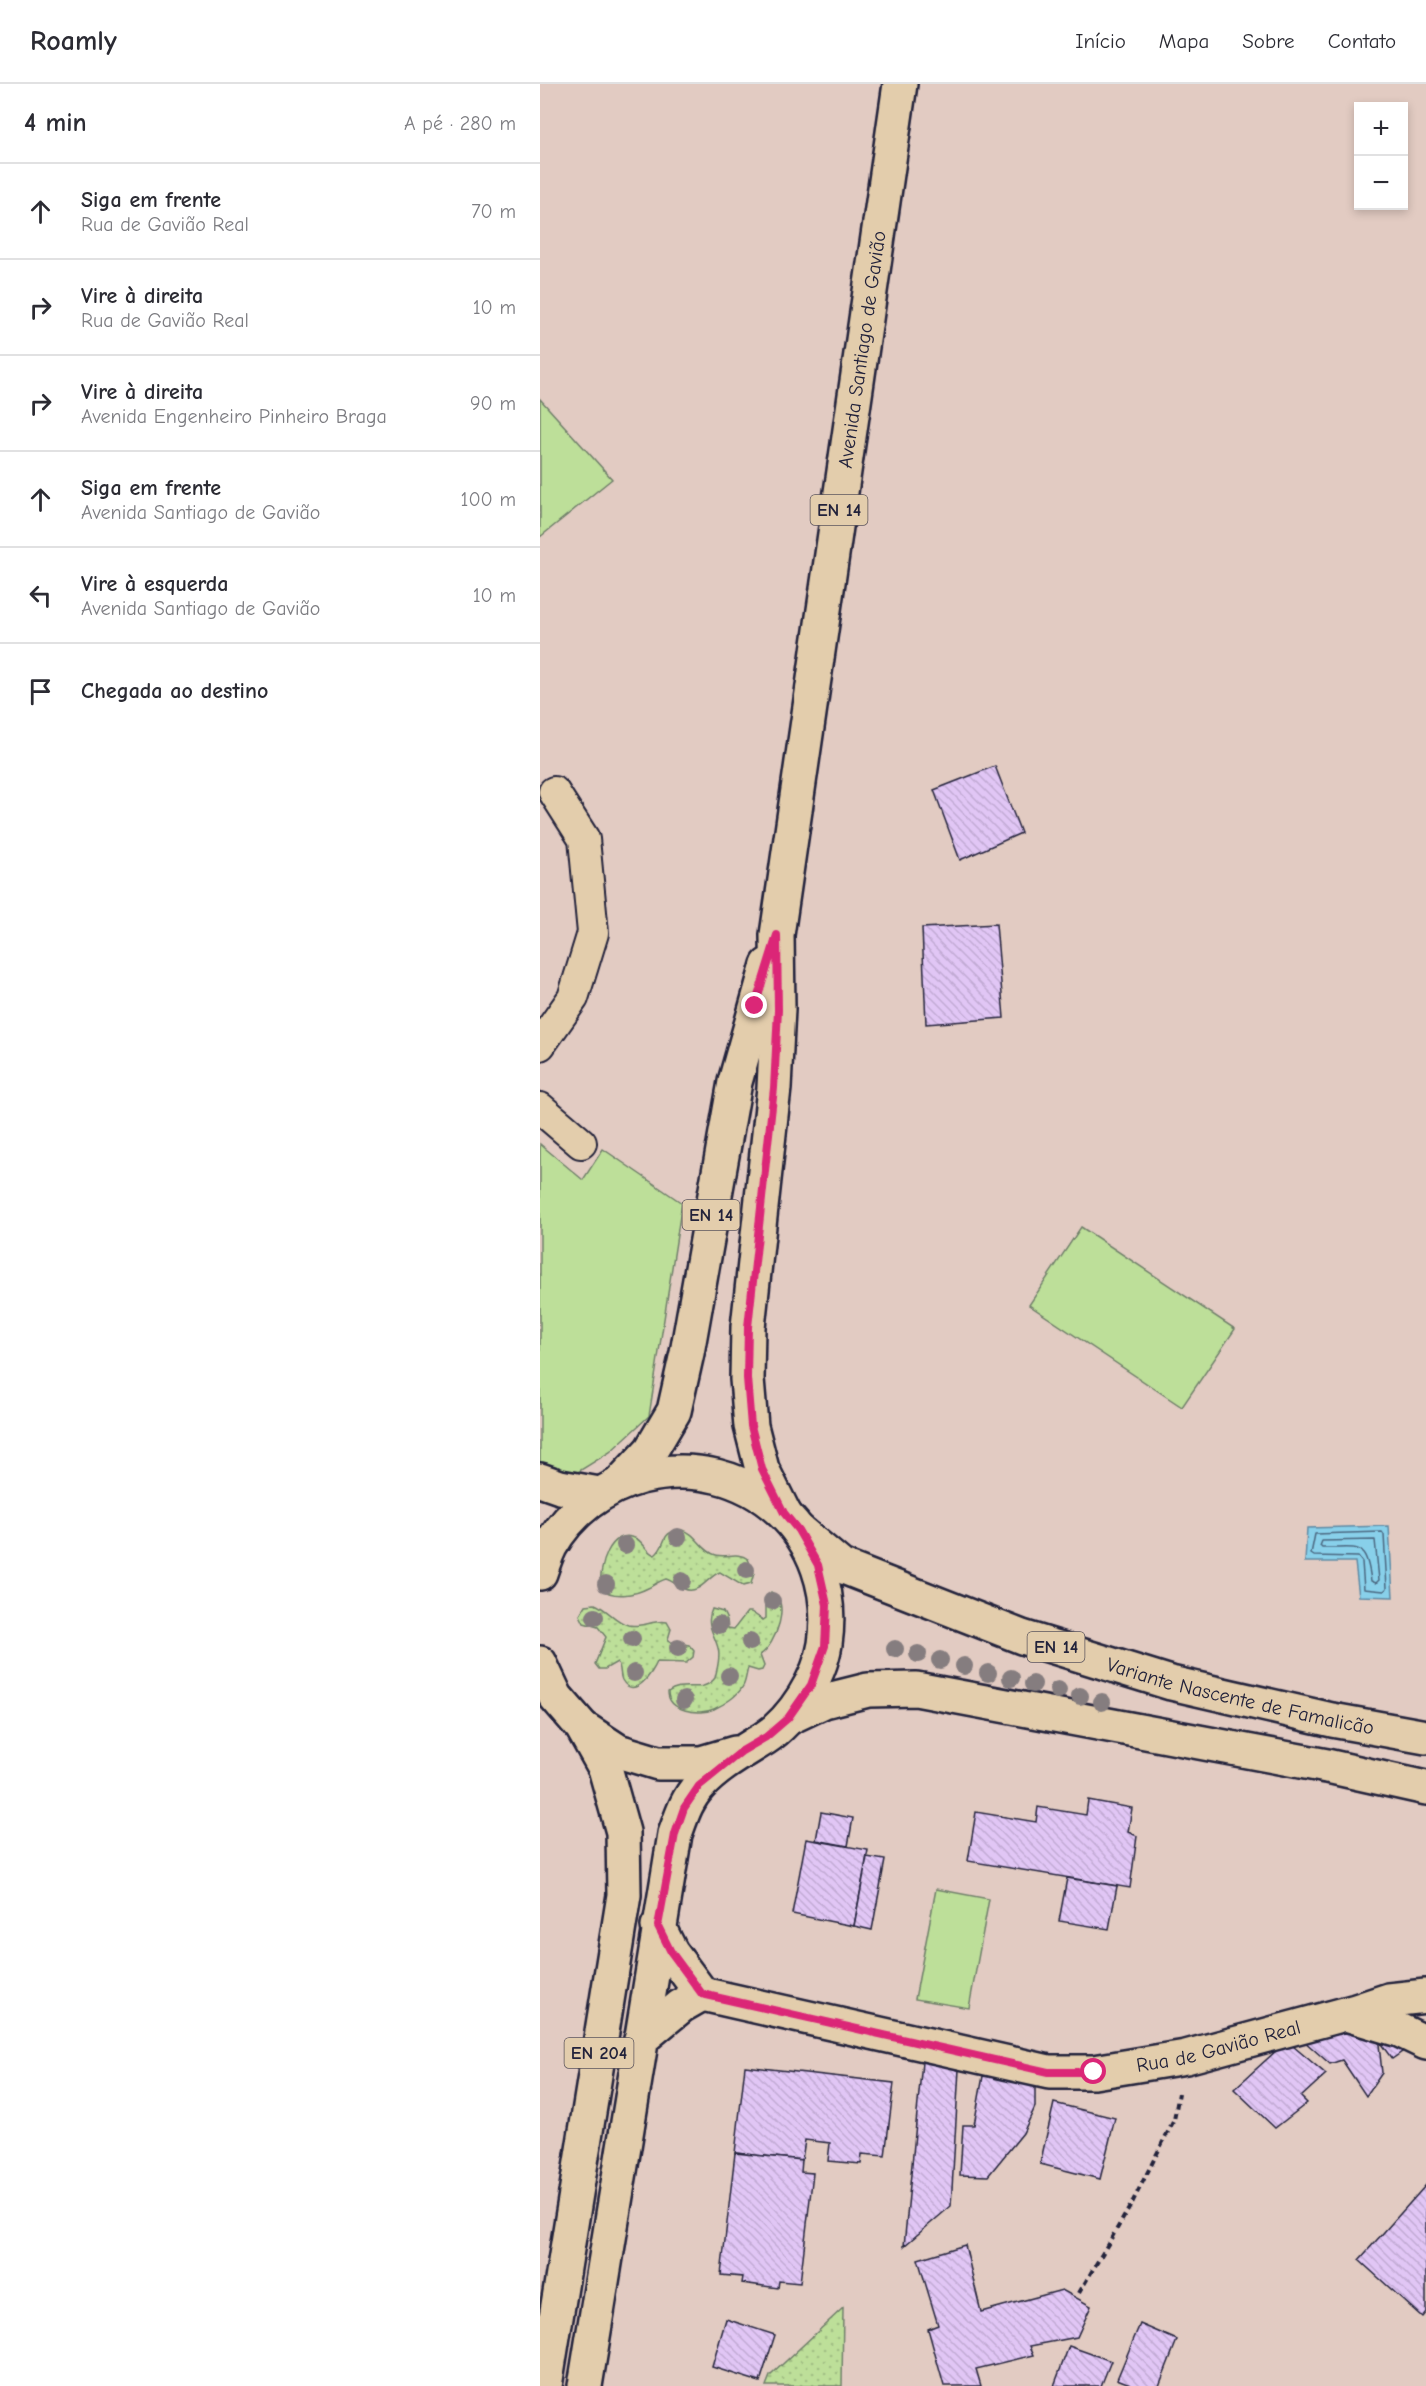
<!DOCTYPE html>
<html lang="pt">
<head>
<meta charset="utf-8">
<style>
  :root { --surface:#fff; --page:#f2f2f3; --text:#2b2b33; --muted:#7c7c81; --line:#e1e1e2 }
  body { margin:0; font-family:"Comic Neue",sans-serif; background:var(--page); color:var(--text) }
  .controls { position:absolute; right:18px; top:18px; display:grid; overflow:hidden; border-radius:0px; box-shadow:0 3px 9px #0003 }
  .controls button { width:54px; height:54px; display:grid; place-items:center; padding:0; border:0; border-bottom:2px solid var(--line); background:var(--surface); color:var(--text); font:30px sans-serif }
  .stop { position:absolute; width:18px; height:18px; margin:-14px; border:4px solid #db2777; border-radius:50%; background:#fff }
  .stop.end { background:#db2777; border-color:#fff; box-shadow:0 2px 6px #0008 }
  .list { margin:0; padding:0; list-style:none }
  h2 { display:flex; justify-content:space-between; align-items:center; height:78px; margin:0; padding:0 24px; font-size:26px }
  h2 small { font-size:20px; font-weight:400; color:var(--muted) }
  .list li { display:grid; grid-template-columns:39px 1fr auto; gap:18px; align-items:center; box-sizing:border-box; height:96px; padding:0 24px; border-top:2px solid var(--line) }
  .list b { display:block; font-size:22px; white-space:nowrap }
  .list p { margin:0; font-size:20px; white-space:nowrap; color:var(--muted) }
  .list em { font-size:20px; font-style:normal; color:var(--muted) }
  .icon { flex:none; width:33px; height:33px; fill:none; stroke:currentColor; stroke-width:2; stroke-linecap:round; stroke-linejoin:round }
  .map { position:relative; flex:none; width:886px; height:2302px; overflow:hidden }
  header { display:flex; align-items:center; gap:36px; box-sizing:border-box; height:84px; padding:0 30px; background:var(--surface); border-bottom:2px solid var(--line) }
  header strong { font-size:28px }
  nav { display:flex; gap:33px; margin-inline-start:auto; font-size:21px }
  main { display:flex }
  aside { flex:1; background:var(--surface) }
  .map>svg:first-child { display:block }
</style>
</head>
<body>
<header>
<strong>Roamly</strong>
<nav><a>Início</a><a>Mapa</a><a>Sobre</a><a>Contato</a></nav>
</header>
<main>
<aside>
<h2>4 min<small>A pé · 280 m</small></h2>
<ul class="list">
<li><svg class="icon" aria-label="ahead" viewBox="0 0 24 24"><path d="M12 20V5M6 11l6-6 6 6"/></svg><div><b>Siga em frente</b><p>Rua de Gavião Real</p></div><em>70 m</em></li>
<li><svg class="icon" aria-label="right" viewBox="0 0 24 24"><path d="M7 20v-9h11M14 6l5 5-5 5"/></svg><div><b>Vire à direita</b><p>Rua de Gavião Real</p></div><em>10 m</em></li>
<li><svg class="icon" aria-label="right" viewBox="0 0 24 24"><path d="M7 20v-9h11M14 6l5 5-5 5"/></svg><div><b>Vire à direita</b><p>Avenida Engenheiro Pinheiro Braga</p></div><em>90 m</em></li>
<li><svg class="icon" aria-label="ahead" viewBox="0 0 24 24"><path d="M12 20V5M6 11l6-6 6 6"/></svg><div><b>Siga em frente</b><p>Avenida Santiago de Gavião</p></div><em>100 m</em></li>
<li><svg class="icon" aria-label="left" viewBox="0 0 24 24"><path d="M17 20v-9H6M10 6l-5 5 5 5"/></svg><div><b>Vire à esquerda</b><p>Avenida Santiago de Gavião</p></div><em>10 m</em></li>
<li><svg class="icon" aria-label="arrive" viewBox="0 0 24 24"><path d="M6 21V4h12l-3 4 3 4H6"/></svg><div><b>Chegada ao destino</b></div></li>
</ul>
</aside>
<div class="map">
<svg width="886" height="2302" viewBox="0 0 886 2302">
  <defs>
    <pattern id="grass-dots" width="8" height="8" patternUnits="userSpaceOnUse" patternTransform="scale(1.5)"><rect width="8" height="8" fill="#bddf99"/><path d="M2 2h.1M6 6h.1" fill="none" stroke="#a2bf85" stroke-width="1.8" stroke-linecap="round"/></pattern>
    <pattern id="building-back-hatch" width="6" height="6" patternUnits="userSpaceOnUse" patternTransform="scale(1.5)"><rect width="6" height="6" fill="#e1c6f5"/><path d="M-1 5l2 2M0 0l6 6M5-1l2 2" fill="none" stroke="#c1aad3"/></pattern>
  </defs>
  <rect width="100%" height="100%" fill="#e2cbc2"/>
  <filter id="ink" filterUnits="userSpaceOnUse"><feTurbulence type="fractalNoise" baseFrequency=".0167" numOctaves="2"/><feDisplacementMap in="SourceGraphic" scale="12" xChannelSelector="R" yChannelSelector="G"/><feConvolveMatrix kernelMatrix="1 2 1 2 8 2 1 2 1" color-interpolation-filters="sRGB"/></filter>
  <g filter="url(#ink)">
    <!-- grass -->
    <g fill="url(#grass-dots)" stroke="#70806a" stroke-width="1.5">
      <path d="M142 1446C156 1448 161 1467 176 1471 187 1474 197 1467 208 1475L214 1489 211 1500 203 1502 180 1488C167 1493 160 1511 144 1505 137 1502 133 1497 126 1495 119 1497 114 1501 108 1504 95 1511 72 1515 61 1504 58 1486 70 1441 97 1455 105 1460 107 1469 115 1471 128 1461 119 1447 142 1446Z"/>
      <path d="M231 1508C252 1516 236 1561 220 1571L224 1582 222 1586 218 1587 208 1584C206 1590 206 1597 203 1602 198 1612 183 1621 174 1625 159 1632 128 1627 128 1608 143 1596 162 1611 175 1594 177 1584 181 1573 178 1564 174 1549 165 1540 172 1525L183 1528 187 1536 188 1544 194 1545 207 1528H211L223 1536 226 1534V1514Z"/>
      <path d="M55 1520C67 1525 76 1538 88 1541 102 1544 115 1535 127 1538L131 1545 128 1555 131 1558 149 1561 154 1567 153 1573 146 1579 117 1578C113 1588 94 1617 82 1596 79 1590 82 1584 77 1578L65 1585H59L55 1580 66 1553 58 1543 44 1539 40 1531 46 1521Z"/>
      <polygon points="303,2224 302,2302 226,2302 230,2292"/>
    </g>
    <!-- garden -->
    <g fill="#bddf99" stroke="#70806a" stroke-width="1.5">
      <polygon points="0,315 72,395 0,453"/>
      <polygon points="0,1060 43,1096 63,1065 142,1119 109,1332 70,1368 33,1391 6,1384 0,1380"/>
      <polygon points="541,1143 695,1245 642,1323 489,1221"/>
      <polygon points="396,1805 449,1815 429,1924 375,1915"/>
    </g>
    <!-- water -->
    <polygon fill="#88d0ea" stroke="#5f8aa4" stroke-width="1.5" points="849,1442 853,1513 819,1512 815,1478 765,1478 767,1444"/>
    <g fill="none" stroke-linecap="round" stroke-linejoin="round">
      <!-- shore -->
      <g stroke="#4b6881" stroke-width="1.5">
        <polygon points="842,1448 844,1451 847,1504 844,1507 824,1505 822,1478 818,1473 774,1472 771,1470 775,1450"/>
        <path d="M835 1456 839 1496 836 1499 831 1497C826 1456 819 1465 782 1464L780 1462 782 1457Z"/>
      </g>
    </g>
    <!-- building -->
    <g fill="url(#building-back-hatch)" stroke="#22223b" stroke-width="1.5">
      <polygon points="455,682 481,749 420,776 394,706"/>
      <polygon points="456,840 464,934 386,940 382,844"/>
      <polygon points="548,1716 592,1724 588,1748 597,1752 590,1804 428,1777 436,1728 496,1738 498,1723 546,1731"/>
      <polygon points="281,1728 313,1734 308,1762 276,1756"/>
      <polygon points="266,1755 328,1766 314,1842 252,1830"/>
      <polygon points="327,1773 345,1776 332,1846 314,1842"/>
      <polygon points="527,1794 577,1802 569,1845 519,1837"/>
      <polygon points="842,1943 839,1960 842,1989 826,2012 802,1976 790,1980 763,1956"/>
      <polygon points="857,1947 869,1963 852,1975 841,1960"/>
      <polygon points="747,1957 786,1990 761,2013 767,2019 735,2044 694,2005"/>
      <polygon points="382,1978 419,1985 411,2122 364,2162"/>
      <polygon points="205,1982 354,1999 345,2072 322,2070 321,2080 288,2077 290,2059 265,2056 262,2076 195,2069"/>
      <polygon points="443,1992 495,1996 495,2023 483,2049 448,2092 420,2091 423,2041 434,2041"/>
      <polygon points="514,2019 575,2034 560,2095 500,2080"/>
      <polygon points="195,2069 262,2076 261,2088 273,2089 260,2199 239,2197 238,2204 202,2199 203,2193 181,2191"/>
      <polygon points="886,2101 886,2228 882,2233 819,2176"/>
      <polygon points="425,2161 441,2228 522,2206 551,2222 537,2253 490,2262 494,2271 436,2285 441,2302 404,2302 388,2245 398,2241 378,2175"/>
      <polygon points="186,2235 235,2251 220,2298 172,2283"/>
      <polygon points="600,2240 637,2256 619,2302 595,2302 577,2295"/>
      <polygon points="529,2262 571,2277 561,2302 514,2302"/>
    </g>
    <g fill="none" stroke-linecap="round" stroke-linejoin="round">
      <defs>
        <g id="street">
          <polyline points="0,961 33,914 53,849 44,755 14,708"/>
          <polyline points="0,1024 41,1059"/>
        </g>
        <g id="secondary">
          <polyline points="0,1396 20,1403 59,1410"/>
          <path id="s1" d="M118 1842 131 1868 162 1910 509 1988H554L646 1973 816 1927 849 1916 886 1912"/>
          <polyline points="806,1930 859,1946 886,1959"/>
          <polyline points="101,1955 141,1922 162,1910"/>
        </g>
        <g id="primary">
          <polyline points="81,1398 111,1366 134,1327 147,1269 195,998 228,881"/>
          <path id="s2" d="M244 1429 222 1385 211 1342 207 1295 208 1243 234 1004 238 925 237 851 360 0"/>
          <path d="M0 1489C3 1480 6 1471 10 1463 29 1428 63 1403 101 1393 208 1366 301 1451 285 1560 280 1593 253 1636 225 1654 203 1668 177 1682 159 1702 146 1716 141 1734 135 1750L45 2302"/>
          <polyline points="0,1579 16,1613 42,1643 65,1684 83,1748 84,1811 5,2302"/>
          <polyline points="43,1644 78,1667 118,1679 161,1679 195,1669"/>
        </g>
        <g id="highway">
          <path id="s3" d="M258 1446 301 1482 482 1553 631 1599 792 1636 886 1653"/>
          <polyline points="248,1634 284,1617 328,1606 376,1605 787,1682 886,1704"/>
        </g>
      </defs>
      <!-- street casing -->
      <use href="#street" stroke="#22223b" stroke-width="34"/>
      <!-- secondary casing -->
      <use href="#secondary" stroke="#22223b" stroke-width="38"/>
      <!-- primary casing -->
      <use href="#primary" stroke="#22223b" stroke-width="38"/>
      <!-- highway casing -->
      <use href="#highway" stroke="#22223b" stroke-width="38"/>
      <!-- path -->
      <polyline stroke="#22223b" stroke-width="4" stroke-dasharray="6 4.5" stroke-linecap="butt" points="539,2209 591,2121 634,2036 639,2009"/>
      <!-- street -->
      <use href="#street" stroke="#e3cdac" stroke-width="30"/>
      <!-- secondary -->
      <use href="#secondary" stroke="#e3cdac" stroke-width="33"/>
      <!-- primary -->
      <use href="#primary" stroke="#e3cdac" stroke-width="33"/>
      <!-- highway -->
      <use href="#highway" stroke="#e3cdac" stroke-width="33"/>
    </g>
    <!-- trees -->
    <g fill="#857d7f">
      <circle cx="138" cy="1453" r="9"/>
      <circle cx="85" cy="1461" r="9"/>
      <circle cx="206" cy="1486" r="9"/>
      <circle cx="142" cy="1497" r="9"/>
      <circle cx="66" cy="1500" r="9"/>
      <circle cx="232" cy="1517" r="9"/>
      <circle cx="55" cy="1533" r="9"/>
      <circle cx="179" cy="1541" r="9"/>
      <circle cx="92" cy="1555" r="9"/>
      <circle cx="210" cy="1558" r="9"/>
      <circle cx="138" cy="1564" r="9"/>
      <circle cx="355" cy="1565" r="9"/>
      <circle cx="378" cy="1570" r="9"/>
      <circle cx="400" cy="1576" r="9"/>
      <circle cx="424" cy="1582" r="9"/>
      <circle cx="94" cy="1589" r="9"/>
      <circle cx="448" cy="1589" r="9"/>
      <circle cx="189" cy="1592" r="9"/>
      <circle cx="471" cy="1594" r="9"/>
      <circle cx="493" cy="1600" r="9"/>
      <circle cx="518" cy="1606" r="9"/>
      <circle cx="540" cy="1612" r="9"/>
      <circle cx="144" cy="1616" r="9"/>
      <circle cx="562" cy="1618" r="9"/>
    </g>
  </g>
  <g fill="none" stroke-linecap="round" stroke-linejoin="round" filter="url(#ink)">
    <!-- route -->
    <polyline stroke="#db2777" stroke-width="8" points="215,922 237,851 238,926 234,1004 208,1243 207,1294 211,1342 222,1385 244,1429 258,1446 278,1481 287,1521 285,1562 271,1601 248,1634 226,1653 202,1667 159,1702 144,1724 135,1750 118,1842 131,1868 162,1910 508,1988 554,1988"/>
  </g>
  <g text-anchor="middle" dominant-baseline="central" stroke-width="4.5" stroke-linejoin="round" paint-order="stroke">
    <!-- shield labels -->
    <g fill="#e3cdac" stroke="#5c555d" stroke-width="1.5">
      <rect x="270.5" y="411" width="57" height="30" rx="4.5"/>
      <rect x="142.5" y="1116" width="57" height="30" rx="4.5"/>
      <rect x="487.5" y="1548" width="57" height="30" rx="4.5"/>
      <rect x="24.5" y="1954" width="69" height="30" rx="4.5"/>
    </g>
    <g font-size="18" font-weight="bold" fill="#22223b">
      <text x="299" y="426">EN 14</text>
      <text x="171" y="1131">EN 14</text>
      <text x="516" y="1563">EN 14</text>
      <text x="59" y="1969">EN 204</text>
    </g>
    <!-- street labels -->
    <g font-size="20" fill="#22223b" stroke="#e3cdac">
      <text stroke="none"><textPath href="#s2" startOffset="1178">Avenida Santiago de Gavião</textPath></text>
      <text stroke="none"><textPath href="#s3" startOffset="477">Variante Nascente de Famalicão</textPath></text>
      <text stroke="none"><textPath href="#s1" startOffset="609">Rua de Gavião Real</textPath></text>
    </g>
  </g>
</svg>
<div class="controls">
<button>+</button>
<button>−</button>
</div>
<div class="stop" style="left:554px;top:1988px"></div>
<div class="stop end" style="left:215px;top:922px"></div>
</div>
</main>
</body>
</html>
